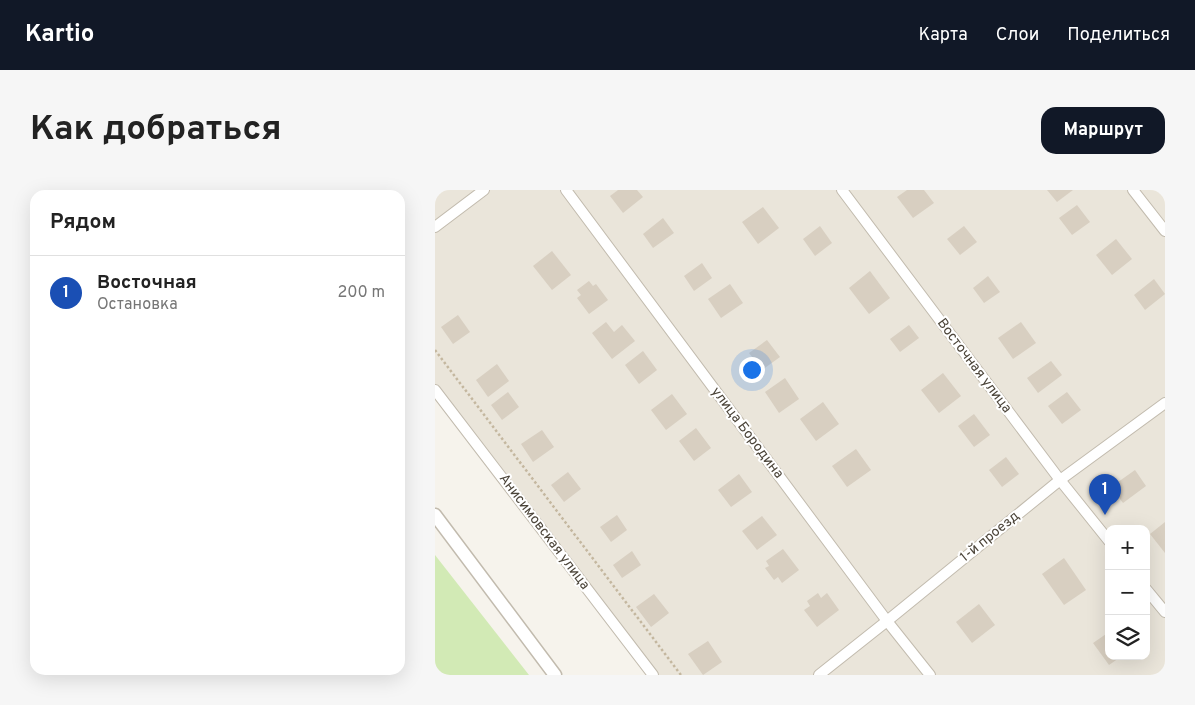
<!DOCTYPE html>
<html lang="ru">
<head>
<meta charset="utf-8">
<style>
  :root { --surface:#fff; --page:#f6f6f6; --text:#222; --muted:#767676; --line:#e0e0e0; --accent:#111827 }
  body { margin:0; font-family:Overpass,sans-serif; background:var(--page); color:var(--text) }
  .controls { position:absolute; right:15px; bottom:15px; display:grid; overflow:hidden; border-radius:10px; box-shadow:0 5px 20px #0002 }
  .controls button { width:45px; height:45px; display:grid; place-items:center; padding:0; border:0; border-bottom:1px solid var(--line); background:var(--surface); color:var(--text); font:25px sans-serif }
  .you { position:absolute; left:316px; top:179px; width:18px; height:18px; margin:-12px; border:4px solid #fff; border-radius:50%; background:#1a73e8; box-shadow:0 0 0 8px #1a73e833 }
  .badge { display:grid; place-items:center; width:32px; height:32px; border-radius:50%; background:var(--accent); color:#fff; font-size:16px; font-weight:700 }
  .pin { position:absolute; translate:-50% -41px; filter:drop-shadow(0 1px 2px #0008) }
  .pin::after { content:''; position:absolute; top:26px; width:18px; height:15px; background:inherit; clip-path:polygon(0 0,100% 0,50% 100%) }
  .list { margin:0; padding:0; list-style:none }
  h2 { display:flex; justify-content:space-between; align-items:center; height:65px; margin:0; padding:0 20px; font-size:21px }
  h2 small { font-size:16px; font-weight:400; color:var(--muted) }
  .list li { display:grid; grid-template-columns:32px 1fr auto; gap:15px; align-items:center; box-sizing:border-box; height:75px; padding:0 20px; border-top:1px solid var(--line) }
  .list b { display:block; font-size:19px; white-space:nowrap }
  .list p { margin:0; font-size:16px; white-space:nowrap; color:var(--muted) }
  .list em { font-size:16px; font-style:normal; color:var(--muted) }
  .icon { flex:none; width:28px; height:28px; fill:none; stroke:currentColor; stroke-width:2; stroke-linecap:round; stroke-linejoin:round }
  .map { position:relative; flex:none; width:730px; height:485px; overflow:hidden; border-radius:15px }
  header { display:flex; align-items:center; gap:30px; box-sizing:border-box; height:70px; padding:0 25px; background:var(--accent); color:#fff }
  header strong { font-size:24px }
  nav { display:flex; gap:28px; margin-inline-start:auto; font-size:18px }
  .intro { display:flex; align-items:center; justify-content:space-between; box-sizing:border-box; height:120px; padding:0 30px }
  h1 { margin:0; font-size:35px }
  .button { padding:12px 22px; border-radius:15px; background:var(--accent); color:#fff; font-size:18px; font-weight:700 }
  main { display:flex; gap:30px; padding:0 30px }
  aside { flex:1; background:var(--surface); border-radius:15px; box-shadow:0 5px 20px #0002 }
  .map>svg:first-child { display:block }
</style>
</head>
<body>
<header>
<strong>Kartio</strong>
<nav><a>Карта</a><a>Слои</a><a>Поделиться</a></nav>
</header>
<div class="intro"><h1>Как добраться</h1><a class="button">Маршрут</a></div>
<main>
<aside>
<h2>Рядом<small></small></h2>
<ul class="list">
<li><span class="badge" style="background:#1a4fb4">1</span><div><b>Восточная</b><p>Остановка</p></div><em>200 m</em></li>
</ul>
</aside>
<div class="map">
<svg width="730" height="485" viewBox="0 0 730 485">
  <rect width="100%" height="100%" fill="#f6f3ec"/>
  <!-- residential -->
  <path fill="#eae5da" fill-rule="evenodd" d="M0 0H730V485H215L0 197ZM674 339H711V466H674Z"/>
  <!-- green -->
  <polygon fill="#d2eab5" points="0,365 94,485 0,485"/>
  <!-- building -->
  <g fill="#d8cfc1">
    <polygon points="183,0 202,0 208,7 188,23 175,6"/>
    <polygon points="472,0 489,0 499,13 478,28 462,7"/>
    <polygon points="612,0 638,0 622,12"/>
    <polygon points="642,15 655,32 637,45 624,28"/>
    <polygon points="328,17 344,38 323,54 307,32"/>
    <polygon points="228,28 239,43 218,58 208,44"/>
    <polygon points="385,36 397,53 380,66 368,49"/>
    <polygon points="529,36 542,52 525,65 512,49"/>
    <polygon points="681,49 697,69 677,85 661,65"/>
    <polygon points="117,61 136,85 117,100 98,76"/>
    <polygon points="267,73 277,88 259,101 249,86"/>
    <polygon points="435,81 455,108 434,124 414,98"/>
    <polygon points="553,86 565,102 549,113 538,98"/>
    <polygon points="719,89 730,104 710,120 699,105"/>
    <polygon points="154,91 158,96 161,94 173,110 154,124 142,108 146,105 142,100"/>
    <polygon points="295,94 308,113 286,128 273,109"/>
    <polygon points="23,125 35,142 18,154 6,137"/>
    <polygon points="171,132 179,142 187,135 200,151 177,169 157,143"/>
    <polygon points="586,132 601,153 578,169 563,148"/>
    <polygon points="474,135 484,148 465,162 455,149"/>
    <polygon points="332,150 345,167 327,180 314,163"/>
    <polygon points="208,161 222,180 204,194 190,175"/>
    <polygon points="616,171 627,185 603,203 592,188"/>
    <polygon points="62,174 74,191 53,207 41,190"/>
    <polygon points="508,183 526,206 504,223 486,200"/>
    <polygon points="350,188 364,209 344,223 330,202"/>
    <polygon points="73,202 84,217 67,230 56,215"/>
    <polygon points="632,202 646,220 627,234 613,216"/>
    <polygon points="237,204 252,224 231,240 216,220"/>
    <polygon points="388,212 404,234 381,251 365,229"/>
    <polygon points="539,224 555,245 539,257 523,236"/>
    <polygon points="261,238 276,258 259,271 244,251"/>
    <polygon points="107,240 119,257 98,272 86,254"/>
    <polygon points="421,259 436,280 412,297 397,276"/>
    <polygon points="571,267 584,284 567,297 554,280"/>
    <polygon points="700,280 711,296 688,313 676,297"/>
    <polygon points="133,282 146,299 129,312 116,295"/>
    <polygon points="304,284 317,302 296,317 283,300"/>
    <polygon points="182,325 192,340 176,352 165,337"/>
    <polygon points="327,326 342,345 322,360 307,341"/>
    <polygon points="730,332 730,363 715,344"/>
    <polygon points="348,359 364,380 347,393 343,387 339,390 330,378 334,376 331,371"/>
    <polygon points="197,361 206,375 187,388 178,375"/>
    <polygon points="629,368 651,400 629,415 607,384"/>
    <polygon points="383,403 386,408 392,403 404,420 382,437 369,420 375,416 372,411"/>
    <polygon points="219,404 234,423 216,437 201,417"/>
    <polygon points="544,414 560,435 537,453 521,432"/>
    <polygon points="674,442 674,466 687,466 674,475 658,453"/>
    <polygon points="273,451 287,472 268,485 253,464"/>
  </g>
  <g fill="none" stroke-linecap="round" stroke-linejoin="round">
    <defs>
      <g id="minor">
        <polyline points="131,0 452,431 495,485"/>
        <polyline points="407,0 625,290 674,351"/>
        <polyline points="698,0 730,41"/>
        <polyline points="0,37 49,0"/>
        <polyline points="0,200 218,485"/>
        <polyline points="711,399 730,422"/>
        <polyline points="384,485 452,431 625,290 730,213"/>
      </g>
      <polyline id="tertiary" points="0,325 120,485"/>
    </defs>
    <!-- minor casing -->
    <use href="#minor" stroke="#c2bbae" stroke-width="12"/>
    <!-- tertiary casing -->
    <use href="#tertiary" stroke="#c2bbae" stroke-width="15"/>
    <!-- path -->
    <polyline stroke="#c4b79f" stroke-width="2.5" stroke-dasharray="2.5 2.5" stroke-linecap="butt" points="0,160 246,485"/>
    <!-- minor -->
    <use href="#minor" stroke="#fff" stroke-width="10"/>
    <!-- tertiary -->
    <use href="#tertiary" stroke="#fff" stroke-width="12"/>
  </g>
  <g text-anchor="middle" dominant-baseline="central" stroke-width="4" stroke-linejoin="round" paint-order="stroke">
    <!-- street labels -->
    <g font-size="14" fill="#4b4439" stroke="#fff">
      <text transform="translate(539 176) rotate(53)">Восточная улица</text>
      <text transform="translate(312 243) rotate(53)">улица Бородина</text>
      <text transform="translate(109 342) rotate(53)">Анисимовская улица</text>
      <text transform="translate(555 347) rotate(-39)">1-й проезд</text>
    </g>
  </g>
</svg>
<div class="controls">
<button>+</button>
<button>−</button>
<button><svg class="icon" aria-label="layers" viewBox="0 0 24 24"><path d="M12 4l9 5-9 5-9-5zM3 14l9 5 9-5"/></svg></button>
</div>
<div class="you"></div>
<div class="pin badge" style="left:670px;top:325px;background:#1a4fb4">1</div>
</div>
</main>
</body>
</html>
